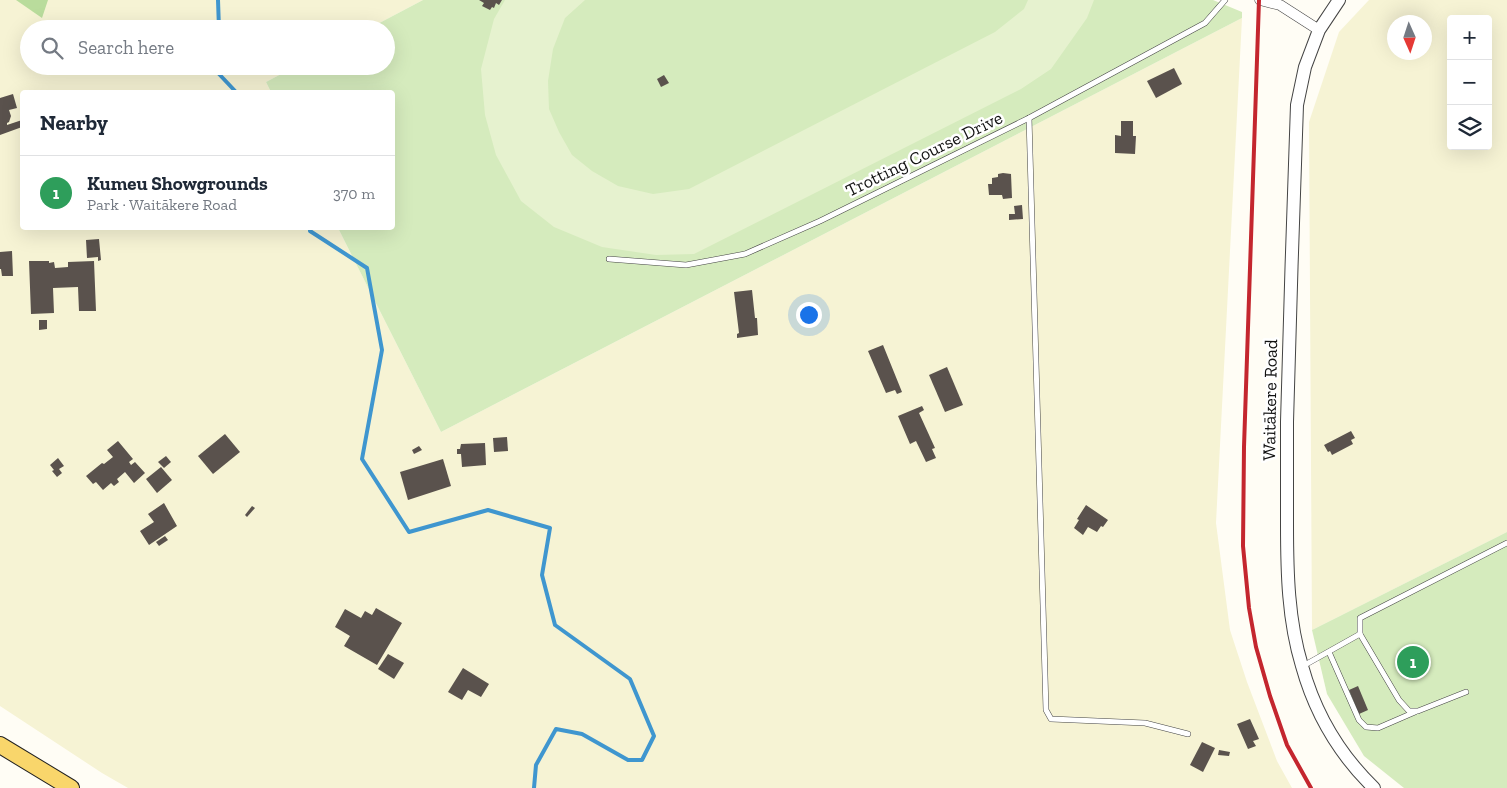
<!DOCTYPE html>
<html lang="en">
<head>
<meta charset="utf-8">
<style>
  :root { --surface:#fff; --page:#f6f6f7; --text:#1f2937; --muted:#747a83; --line:#e0e1e3; --accent:#1a73e8 }
  body { margin:0; font-family:"Zilla Slab",serif; background:var(--page); color:var(--text) }
  .controls { position:absolute; right:15px; top:15px; display:grid; overflow:hidden; border-radius:5px; box-shadow:0 5px 20px #0002 }
  .controls button { width:45px; height:45px; display:grid; place-items:center; padding:0; border:0; border-bottom:1px solid var(--line); background:var(--surface); color:var(--text); font:25px sans-serif }
  .compass { position:absolute; left:1387px; top:15px; width:45px; height:45px; border-radius:50%; background:var(--surface); box-shadow:0 5px 20px #0002; rotate:177deg }
  .you { position:absolute; left:808px; top:314px; width:18px; height:18px; margin:-12px; border:4px solid #fff; border-radius:50%; background:#1a73e8; box-shadow:0 0 0 8px #1a73e833 }
  .badge { display:grid; place-items:center; width:32px; height:32px; border-radius:50%; background:var(--accent); color:#fff; font-size:16px; font-weight:700 }
  .pin { position:absolute; translate:-50% -50%; border:2px solid #fff; box-shadow:0 1px 5px #0006 }
  .list { margin:0; padding:0; list-style:none }
  h2 { display:flex; justify-content:space-between; align-items:center; height:65px; margin:0; padding:0 20px; font-size:21px }
  h2 small { font-size:16px; font-weight:400; color:var(--muted) }
  .list li { display:grid; grid-template-columns:32px 1fr auto; gap:15px; align-items:center; box-sizing:border-box; height:75px; padding:0 20px; border-top:1px solid var(--line) }
  .list b { display:block; font-size:19px; white-space:nowrap }
  .list p { margin:0; font-size:16px; white-space:nowrap; color:var(--muted) }
  .list em { font-size:16px; font-style:normal; color:var(--muted) }
  .icon { flex:none; width:28px; height:28px; fill:none; stroke:currentColor; stroke-width:2; stroke-linecap:round; stroke-linejoin:round }
  .map { position:relative; flex:none; width:1507px; height:788px; overflow:hidden }
  .search { position:absolute; background:var(--surface); box-shadow:0 5px 20px #0002; left:20px; top:20px; width:375px; height:55px; display:flex; align-items:center; gap:12px; box-sizing:border-box; padding:0 18px; border-radius:28px; color:var(--muted); font-size:19px }
  .panel { position:absolute; background:var(--surface); box-shadow:0 5px 20px #0002; left:20px; top:90px; width:375px; height:140px; border-radius:5px }
  .map>svg:first-child { display:block }
</style>
</head>
<body>
<div class="map">
<svg width="1507" height="788" viewBox="0 0 1507 788">
  <rect width="100%" height="100%" fill="#fffdf5"/>
  <!-- farmland -->
  <g fill="#f6f3d4" fill-rule="evenodd">
    <polygon points="0,0 423,0 368,29 29,29 29,66 296,66 266,82 271,92 22,92 22,228 338,228 441,432 1242,18 1216,523 1230,630 1247,682 1277,761 1292,788 128,788 102,773 0,706"/>
    <path d="M1369 0H1507V532L1312 630 1309 122 1339 32ZM1451 19H1488V146H1451ZM1394 22H1424V52H1394Z"/>
  </g>
  <!-- green -->
  <g fill="#d5ebbd">
    <polygon points="423,0 1213,0 1242,12 1242,18 441,432 338,228 392,228 392,92 271,92 266,82 296,66 386,66 386,29 368,29"/>
    <polygon points="1507,532 1507,788 1404,788 1364,756 1327,694 1312,630"/>
  </g>
  <!-- forest -->
  <polygon fill="#b9dc9c" points="16,0 48,0 42,18"/>
  <!-- pitch -->
  <polygon fill="#e6f2cf" points="505,0 585,0 565,18 553,49 548,81 549,109 559,132 572,155 592,171 618,186 653,194 689,189 995,32 1024,9 1028,0 1094,0 1087,18 1051,69 1021,89 694,254 656,255 602,247 554,227 521,201 496,155 485,115 481,69 494,19"/>
  <g fill="none" stroke-linecap="round" stroke-linejoin="round">
    <!-- stream -->
    <g stroke="#3f96cf" stroke-width="4">
      <polyline points="218,0 219,29"/>
      <polyline points="219,66 219,74 236,92"/>
      <polyline points="310,228 310,231 367,268 382,350 362,459 409,532 488,510 550,528 542,575 555,625 630,679 654,736 642,760 628,760 582,734 556,729 536,765 534,788"/>
    </g>
  </g>
  <!-- building -->
  <g fill="#5a524d">
    <polygon points="479,0 502,0 499,5 496,3 494,8 492,7 490,10 482,6 484,3"/>
    <polygon points="1174,68 1182,84 1156,98 1147,81"/>
    <polygon points="664,75 669,83 661,87 657,79"/>
    <polygon points="13,94 17,108 9,110 11,116 9,122 7,123 7,125 22,120 22,127 0,135 0,98"/>
    <polygon points="1121,121 1133,121 1133,136 1136,136 1135,154 1115,153 1115,135 1121,136"/>
    <polygon points="1003,173 1011,174 1012,198 1003,199 1002,195 989,195 988,184 992,184 992,178 998,177 998,174"/>
    <polygon points="1022,205 1023,219 1009,220 1009,214 1015,214 1014,206"/>
    <polygon points="99,239 101,260 98,261 98,257 87,258 86,240"/>
    <polygon points="12,251 13,276 2,276 1,269 0,269 0,252"/>
    <polygon points="29,261 49,261 49,263 54,262 55,268 68,267 68,262 94,261 96,311 79,311 78,287 53,288 54,313 31,314"/>
    <polygon points="752,290 755,318 757,318 758,335 737,338 737,334 739,333 734,292"/>
    <polygon points="39,320 47,320 47,329 39,330"/>
    <polygon points="883,345 902,392 897,394 895,390 886,393 868,351"/>
    <polygon points="947,367 963,405 945,412 929,375"/>
    <polygon points="922,406 924,410 919,413 935,448 932,449 936,458 926,462 916,441 910,444 898,416"/>
    <polygon points="1351,431 1355,438 1351,440 1353,444 1332,455 1330,451 1328,452 1324,445"/>
    <polygon points="225,434 240,452 213,474 198,456"/>
    <polygon points="507,437 508,451 494,452 493,438"/>
    <polygon points="118,441 133,459 129,462 131,465 135,462 145,473 134,483 125,472 117,479 119,482 114,486 111,483 103,490 96,482 93,484 86,476 102,463 104,464 113,457 107,450"/>
    <polygon points="485,443 486,465 462,467 461,454 457,454 457,449 460,449 461,444"/>
    <polygon points="419,446 422,450 414,454 412,450"/>
    <polygon points="166,456 171,462 164,468 158,462"/>
    <polygon points="58,458 64,466 59,469 62,473 57,477 52,471 54,470 50,465"/>
    <polygon points="443,459 451,486 408,500 400,472"/>
    <polygon points="161,467 172,480 157,493 146,479"/>
    <polygon points="164,503 177,526 149,545 140,531 154,522 148,514"/>
    <polygon points="1086,505 1108,520 1103,527 1101,526 1097,532 1088,527 1083,535 1074,528 1079,520 1077,519"/>
    <polygon points="252,506 255,508 247,517 245,515"/>
    <polygon points="165,536 168,540 159,546 156,542"/>
    <polygon points="376,608 402,623 377,665 344,646 350,636 335,627 345,609 361,618 365,611 372,615"/>
    <polygon points="388,654 404,663 394,679 378,669"/>
    <polygon points="463,668 489,684 481,697 468,690 462,700 448,692"/>
    <polygon points="1358,686 1368,710 1359,714 1349,690"/>
    <polygon points="1250,719 1259,739 1253,741 1256,746 1248,749 1237,724"/>
    <polygon points="1202,742 1215,748 1203,772 1190,765"/>
    <polygon points="1219,750 1230,752 1229,756 1218,755"/>
  </g>
  <g fill="none" stroke-linecap="round" stroke-linejoin="round">
    <defs>
      <g id="service">
        <polyline points="1029,118 1046,710 1051,719 1145,723 1188,734"/>
        <polyline points="609,259 686,265 745,254 820,221 1029,118 1205,23 1225,0"/>
        <polyline points="1360,634 1399,700 1409,711 1418,711 1466,692"/>
        <polyline points="1329,652 1359,720 1366,727 1378,728 1415,712"/>
        <polyline points="1303,666 1360,634 1360,618 1507,543"/>
      </g>
      <polyline id="minor" points="1260,0 1280,5 1319,30"/>
      <path id="tertiary" d="M1339 0 1319 30 1305 67 1297 105C1293 211 1290 316 1287 422 1287 456 1287 490 1287 524 1287 572 1288 620 1302 666 1315 713 1340 755 1374 788"/>
      <polyline id="primary" points="0,745 71,788"/>
    </defs>
    <!-- service casing -->
    <use href="#service" stroke="#444" stroke-width="6"/>
    <!-- minor casing -->
    <use href="#minor" stroke="#444" stroke-width="11"/>
    <!-- tertiary casing -->
    <use href="#tertiary" stroke="#444" stroke-width="14"/>
    <!-- primary casing -->
    <use href="#primary" stroke="#222" stroke-width="18"/>
    <!-- service -->
    <use href="#service" stroke="#fff" stroke-width="5"/>
    <!-- minor -->
    <use href="#minor" stroke="#fff" stroke-width="10"/>
    <!-- tertiary -->
    <use href="#tertiary" stroke="#fff" stroke-width="12"/>
    <!-- primary -->
    <use href="#primary" stroke="#f9d66b" stroke-width="16"/>
    <!-- rail -->
    <polyline stroke="#c4262e" stroke-width="4" points="1259,0 1244,447 1243,546 1249,608 1256,647 1270,696 1287,745 1311,788"/>
  </g>
  <g text-anchor="middle" dominant-baseline="central" stroke-width="5" stroke-linejoin="round" paint-order="stroke">
    <!-- street labels -->
    <g font-size="18" fill="#111" stroke="#fff">
      <text transform="translate(924 154) rotate(-26)">Trotting Course Drive</text>
      <text transform="translate(1270 400) rotate(-89)">Waitākere Road</text>
    </g>
  </g>
</svg>
<div class="controls">
<button>+</button>
<button>−</button>
<button><svg class="icon" aria-label="layers" viewBox="0 0 24 24"><path d="M12 4l9 5-9 5-9-5zM3 14l9 5 9-5"/></svg></button>
</div>
<svg class="compass" viewBox="-18 -18 36 36"><path d="M0-13l5 13h-10z" fill="#e53935"/><path d="M0 13l5-13h-10z" fill="#747a83"/></svg>
<div class="you"></div>
<div class="pin badge" style="left:1413px;top:662px;background:#2e9e5b">1</div>
<div class="search"><svg class="icon" aria-label="search" viewBox="0 0 24 24"><circle cx="10" cy="10" r="6"/><path d="M15 15l6 6"/></svg>Search here</div>
<section class="panel">
<h2>Nearby<small></small></h2>
<ul class="list">
<li><span class="badge" style="background:#2e9e5b">1</span><div><b>Kumeu Showgrounds</b><p>Park · Waitākere Road</p></div><em>370 m</em></li>
</ul>
</section>
</div>
</body>
</html>
